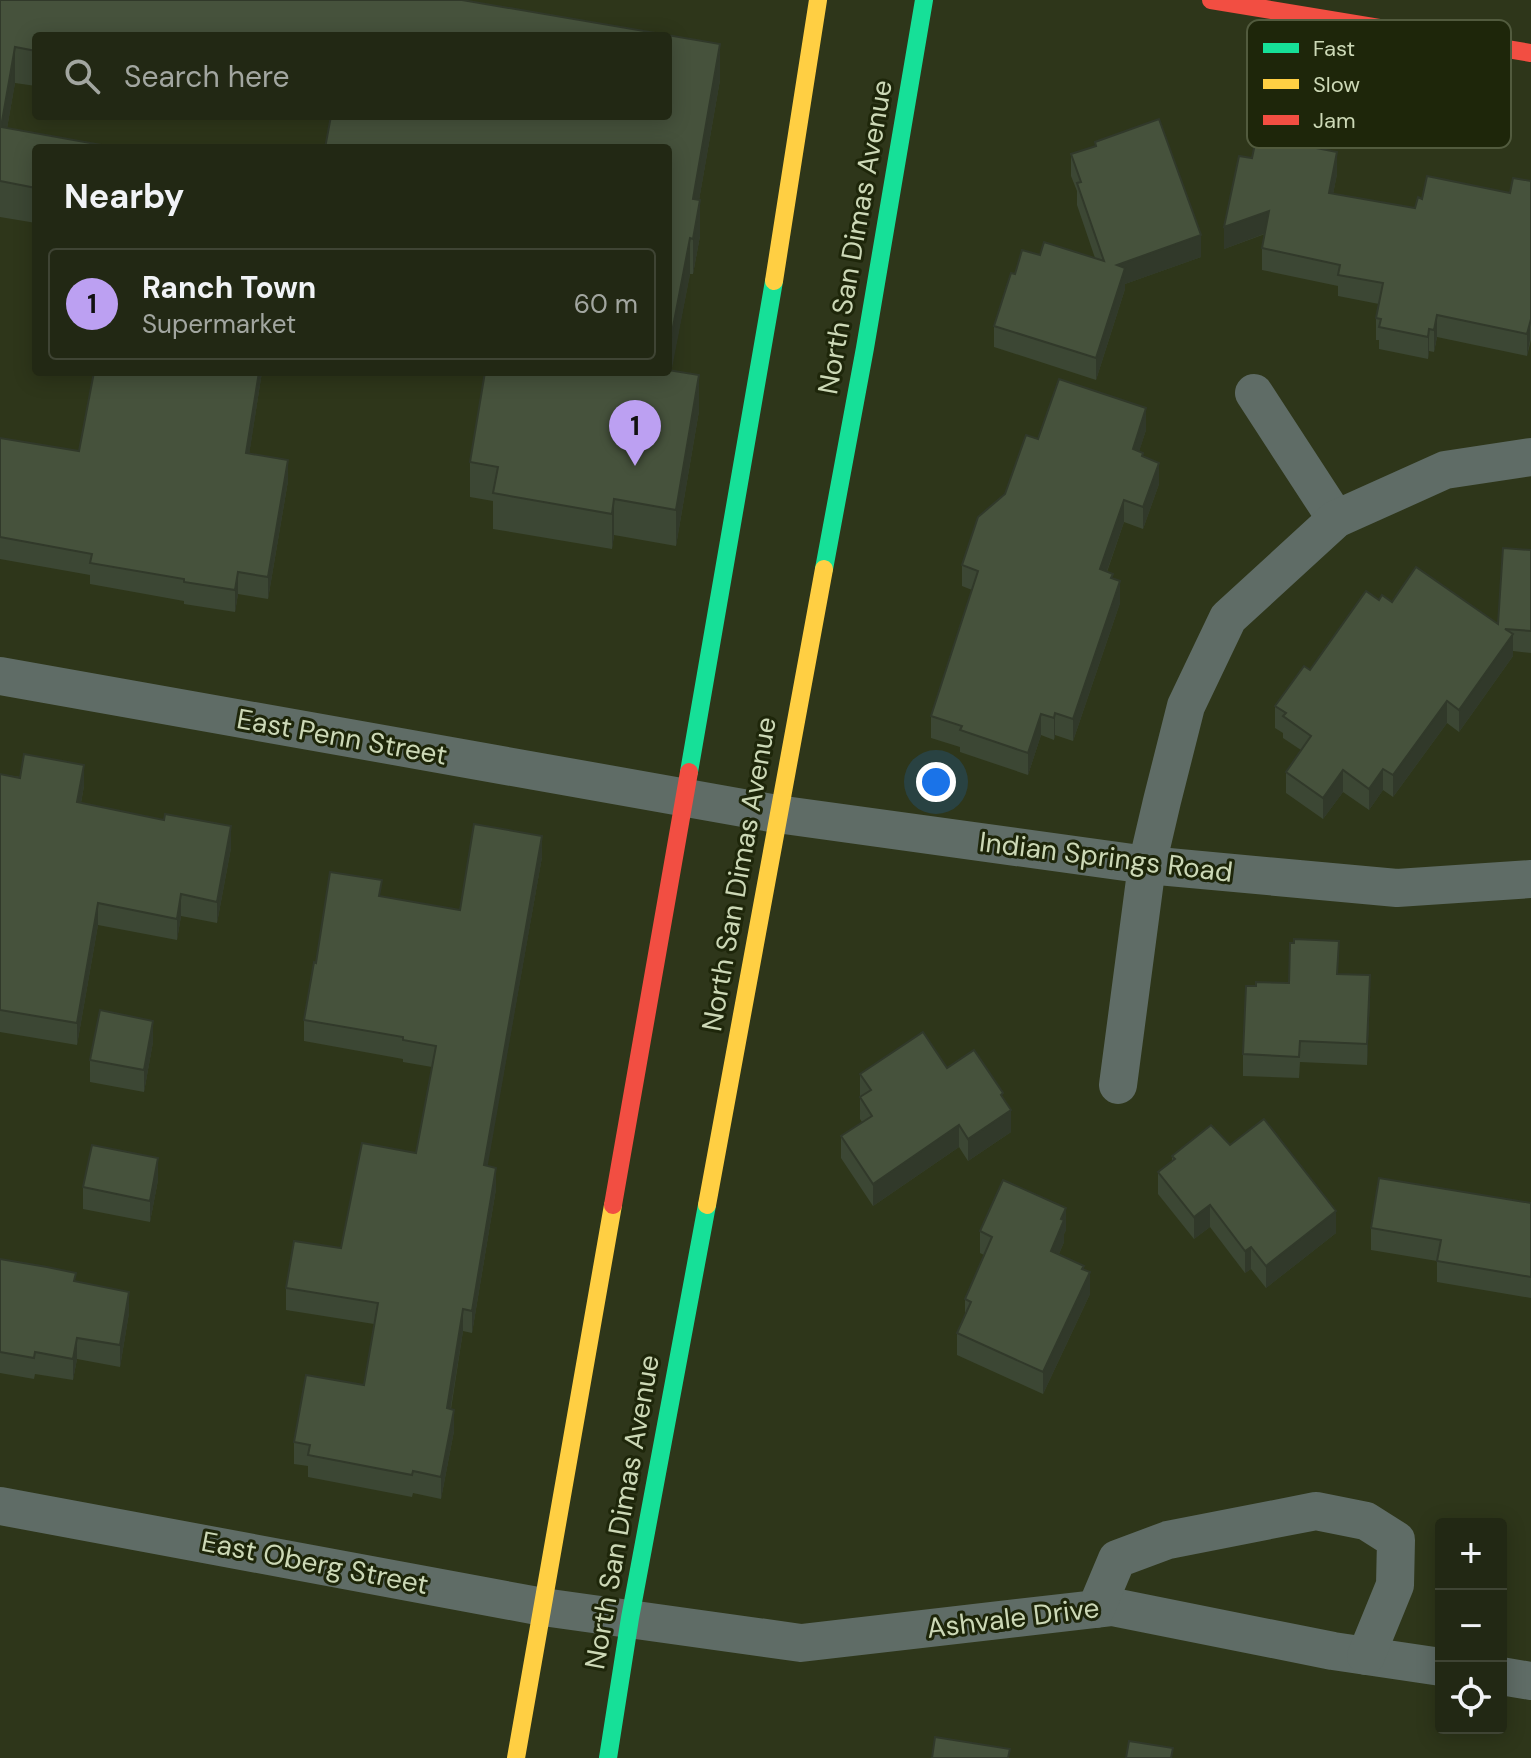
<!DOCTYPE html>
<html lang="en">
<head>
<meta charset="utf-8">
<style>
  :root { --surface:#222814; --page:#2e3422; --text:#f1f3f6; --muted:#a2a6a0; --line:#3f4434; --accent:#bca0f2 }
  body { margin:0; font-family:"DM Sans",sans-serif; background:var(--page); color:var(--text) }
  .controls { position:absolute; right:24px; bottom:24px; display:grid; overflow:hidden; border-radius:8px; box-shadow:0 4px 20px #0003 }
  .controls button { width:72px; height:72px; display:grid; place-items:center; padding:0; border:0; border-bottom:2px solid var(--line); background:var(--surface); color:var(--text); font:40px sans-serif }
  .you { position:absolute; left:936px; top:782px; width:28px; height:28px; margin:-20px; border:6px solid #fff; border-radius:50%; background:#1a73e8; box-shadow:0 0 0 12px #1a73e833 }
  .badge { display:grid; place-items:center; width:52px; height:52px; border-radius:50%; background:var(--accent); color:#111; font-size:26px; font-weight:700 }
  .pin { position:absolute; translate:-50% -66px; filter:drop-shadow(0 2px 4px #0008) }
  .pin::after { content:''; position:absolute; top:42px; width:28px; height:24px; background:inherit; clip-path:polygon(0 0,100% 0,50% 100%) }
  .list { margin:0; padding:0; list-style:none }
  h2 { display:flex; justify-content:space-between; align-items:center; height:104px; margin:0; padding:0 32px; font-size:34px }
  h2 small { font-size:26px; font-weight:400; color:var(--muted) }
  .list li { display:grid; grid-template-columns:52px 1fr auto; gap:24px; align-items:center; box-sizing:border-box; height:112px; margin:0 16px 16px; padding:0 16px; border:2px solid var(--line); border-radius:8px }
  .list b { display:block; font-size:30px; white-space:nowrap }
  .list p { margin:0; font-size:26px; white-space:nowrap; color:var(--muted) }
  .list em { font-size:26px; font-style:normal; color:var(--muted) }
  .icon { flex:none; width:44px; height:44px; fill:none; stroke:currentColor; stroke-width:2; stroke-linecap:round; stroke-linejoin:round }
  .map { position:relative; flex:none; width:1531px; height:1758px; overflow:hidden }
  .search { position:absolute; background:var(--surface); box-shadow:0 4px 20px #0003; left:32px; top:32px; width:640px; height:88px; display:flex; align-items:center; gap:20px; box-sizing:border-box; padding:0 28px; border-radius:8px; color:var(--muted); font-size:30px }
  .panel { position:absolute; background:var(--surface); box-shadow:0 4px 20px #0003; left:32px; top:144px; width:640px; height:232px; border-radius:8px }
  .map>svg:first-child { display:block }
</style>
</head>
<body>
<div class="map">
<svg width="1531" height="1758" viewBox="0 0 1531 1758">
  <rect width="100%" height="100%" fill="#2e361a"/>
  <g fill="none" stroke-linecap="round" stroke-linejoin="round">
    <!-- street -->
    <g stroke="#5f6c66" stroke-width="38">
      <polyline points="1254,393 1336,519"/>
      <polyline points="0,676 777,814 1147,865 1397,888 1531,879"/>
      <polyline points="1118,1085 1147,865 1162,801 1186,706 1228,618 1336,519 1445,470 1531,457"/>
      <polyline points="0,1506 543,1607 801,1643 1113,1607 1333,1651 1441,1667"/>
      <polyline points="1096,1609 1117,1559 1168,1540 1316,1511 1366,1521 1396,1540 1395,1585 1366,1656"/>
      <polyline points="1501,1676 1531,1681"/>
    </g>
    <!-- fast -->
    <g stroke="#16e098" stroke-width="18">
      <polyline points="824,569 865,348 924,0"/>
      <polyline points="689,772 774,281"/>
      <polyline points="608,1758 630,1618 707,1205"/>
    </g>
    <!-- slow -->
    <g stroke="#ffcf43" stroke-width="18">
      <polyline points="774,281 818,0"/>
      <polyline points="707,1205 824,569"/>
      <polyline points="516,1758 613,1205"/>
    </g>
    <!-- jam -->
    <g stroke="#f24e42" stroke-width="18">
      <polyline points="1211,0 1531,53"/>
      <polyline points="613,1205 689,772"/>
    </g>
  </g>
  <!-- wall -->
  <g fill="#3c4734">
    <polygon points="0,0 462,0 720,44 720,80 699,200 700,200 700,236 693,274 690,274 671,370 699,375 699,411 676,546 614,535 612,549 493,529 493,501 470,497 470,462 486,372 668,372 668,148 325,148 331,116 668,116 668,36 36,36 36,86 15,83 7,128 118,148 36,148 36,223 0,217"/>
    <polygon points="1095,142 1201,257 1125,284 1125,289 1096,380 994,347 994,326 1015,274 1040,255 1095,258 1077,205 1077,191 1071,176 1071,154 1095,146"/>
    <polygon points="1280,144 1337,174 1333,194 1415,208 1422,199 1510,193 1531,181 1531,340 1527,356 1437,337 1434,352 1429,351 1428,359 1379,349 1379,340 1376,340 1376,318 1379,304 1338,296 1338,286 1262,270 1262,248 1265,234 1224,249 1252,158"/>
    <polygon points="262,372 249,454 288,481 268,599 238,594 235,612 184,604 184,601 90,584 90,575 0,559 0,438 79,451"/>
    <polygon points="1146,430 1139,451 1159,484 1143,529 1124,522 1107,572 1113,579 1120,603 1073,741 1055,735 1054,740 1041,735 1028,775 960,752 960,747 931,738 931,716 972,590 962,586 962,565 1038,439"/>
    <polygon points="1531,550 1531,653 1513,651 1513,656 1459,732 1447,723 1393,797 1383,790 1369,810 1343,792 1323,819 1286,793 1286,772 1301,750 1283,738 1283,733 1275,728 1275,706 1379,600 1392,602 1498,624"/>
    <polygon points="0,774 84,786 81,803 231,848 217,923 181,916 177,940 98,925 77,1045 0,1032"/>
    <polygon points="542,857 487,1166 496,1189 472,1333 463,1331 451,1409 454,1431 441,1499 413,1493 412,1497 308,1477 308,1466 294,1464 294,1442 364,1385 374,1324 286,1310 286,1288 341,1248 416,1153 432,1067 403,1062 403,1059 304,1041 304,1020 316,963 382,897 460,910"/>
    <polygon points="1338,974 1370,997 1367,1065 1300,1062 1299,1078 1243,1076 1243,1054 1256,986 1289,983"/>
    <polygon points="153,1042 144,1092 90,1082 90,1060"/>
    <polygon points="947,1068 1003,1098 1011,1132 968,1161 959,1147 873,1206 841,1158 841,1136 862,1122 860,1119 860,1074"/>
    <polygon points="1230,1145 1336,1233 1266,1288 1251,1269 1245,1273 1210,1227 1194,1239 1158,1194 1158,1172 1172,1161 1172,1156"/>
    <polygon points="158,1180 150,1222 83,1209 83,1187"/>
    <polygon points="1531,1203 1531,1298 1437,1282 1437,1261 1371,1250 1371,1228"/>
    <polygon points="1066,1230 1064,1234 1064,1242 1059,1254 1084,1270 1090,1294 1043,1394 957,1355 957,1333 965,1315 965,1299 984,1255 980,1253 980,1231"/>
    <polygon points="0,1259 76,1281 129,1313 120,1367 77,1359 73,1380 35,1374 34,1379 0,1373"/>
  </g>
  <!-- shaded-wall -->
  <g fill="#31392a">
    <polygon points="720,44 720,80 693,235 693,199"/>
    <polygon points="15,47 15,83 1,163 1,127"/>
    <polygon points="1337,152 1337,174 1329,215 1329,193"/>
    <polygon points="700,200 700,236 693,274 693,239"/>
    <polygon points="1269,211 1269,232 1224,249 1224,227"/>
    <polygon points="1201,235 1201,257 1125,284 1125,289 1096,380 1096,358 1117,265"/>
    <polygon points="690,238 690,274 665,405 668,372 668,353"/>
    <polygon points="1437,315 1437,337 1434,352 1434,330"/>
    <polygon points="1530,318 1530,340 1527,356 1527,334"/>
    <polygon points="1429,329 1429,351 1428,359 1428,337"/>
    <polygon points="259,372 262,372 246,475 246,453"/>
    <polygon points="699,375 699,411 676,546 676,510"/>
    <polygon points="1146,408 1146,430 1133,471 1133,449"/>
    <polygon points="288,460 288,481 268,599 268,577"/>
    <polygon points="1159,463 1159,484 1143,529 1143,507"/>
    <polygon points="614,499 614,535 612,549 612,514"/>
    <polygon points="1124,500 1124,522 1100,591 1100,569"/>
    <polygon points="238,572 238,594 235,612 235,590"/>
    <polygon points="1120,581 1120,603 1073,741 1073,719"/>
    <polygon points="1513,634 1513,656 1459,732 1459,710"/>
    <polygon points="1447,701 1447,723 1393,797 1393,775"/>
    <polygon points="1055,713 1055,735 1054,740 1054,718"/>
    <polygon points="1041,714 1041,735 1028,775 1028,753"/>
    <polygon points="84,765 84,786 77,824 77,802"/>
    <polygon points="1383,769 1383,790 1369,810 1369,789"/>
    <polygon points="1343,770 1343,792 1323,819 1323,798"/>
    <polygon points="231,826 231,848 217,923 217,902"/>
    <polygon points="542,836 542,857 484,1187 484,1165"/>
    <polygon points="181,894 181,916 177,940 177,919"/>
    <polygon points="98,903 98,925 77,1045 77,1023"/>
    <polygon points="1370,975 1370,997 1367,1065 1367,1044"/>
    <polygon points="153,1021 153,1042 144,1092 144,1070"/>
    <polygon points="1011,1110 1011,1132 968,1161 968,1139"/>
    <polygon points="959,1125 959,1147 873,1206 873,1184"/>
    <polygon points="158,1158 158,1180 150,1222 150,1201"/>
    <polygon points="496,1168 496,1189 472,1333 472,1311"/>
    <polygon points="1210,1205 1210,1227 1194,1239 1194,1217"/>
    <polygon points="1066,1208 1066,1230 1064,1234 1064,1242 1051,1273 1051,1251 1061,1219"/>
    <polygon points="1336,1211 1336,1233 1266,1288 1266,1266"/>
    <polygon points="1251,1247 1251,1269 1245,1273 1245,1251"/>
    <polygon points="1084,1266 1084,1284 1090,1272 1090,1294 1043,1394 1043,1372"/>
    <polygon points="129,1292 129,1313 120,1367 120,1345"/>
    <polygon points="463,1309 463,1331 447,1430 447,1408"/>
    <polygon points="77,1338 77,1359 73,1380 73,1359"/>
    <polygon points="454,1410 454,1431 441,1499 441,1477"/>
  </g>
  <!-- building -->
  <g fill="#46523c" stroke="#31392a" stroke-width="2">
    <polygon points="0,0 462,0 720,44 693,199 700,200 693,239 690,238 668,353 668,148 325,148 331,116 668,116 668,36 191,36 178,34 177,36 36,36 36,51 15,47 1,127 118,148 36,148 36,188 0,181"/>
    <polygon points="1159,119 1201,235 1117,265 1125,268 1096,358 994,326 1011,273 1015,274 1022,250 1040,255 1044,242 1104,261 1077,183 1081,182 1071,154 1096,146 1095,142"/>
    <polygon points="1256,139 1280,144 1280,141 1337,152 1329,193 1415,208 1418,197 1422,199 1427,176 1510,193 1513,178 1531,181 1531,319 1527,334 1437,315 1434,330 1429,329 1428,337 1379,327 1381,319 1376,318 1383,283 1338,275 1340,265 1262,248 1269,211 1224,227 1239,156 1252,158"/>
    <polygon points="668,370 699,375 676,510 614,499 612,514 493,493 498,467 470,462 485,372 668,372"/>
    <polygon points="94,372 259,372 246,453 288,460 268,577 238,572 235,590 184,582 184,579 90,563 92,554 0,537 0,438 79,451"/>
    <polygon points="1059,379 1146,408 1133,449 1143,453 1142,456 1159,463 1143,507 1124,500 1100,569 1113,574 1111,578 1120,581 1073,719 1055,713 1054,718 1041,714 1028,753 960,730 962,726 931,716 978,571 962,565 978,517 1005,494 1026,435 1038,439"/>
    <polygon points="1503,548 1531,550 1531,631 1505,629 1513,634 1459,710 1447,701 1393,775 1383,769 1369,789 1343,770 1323,798 1286,772 1311,736 1283,716 1286,713 1275,706 1304,666 1310,670 1366,591 1379,600 1382,595 1392,602 1416,567 1498,624"/>
    <polygon points="24,754 84,765 77,802 164,820 165,814 231,826 217,902 181,894 177,919 98,903 77,1023 0,1010 0,774 20,778"/>
    <polygon points="474,824 542,836 484,1165 496,1168 472,1311 463,1309 447,1408 454,1410 441,1477 413,1471 412,1475 308,1455 310,1445 294,1442 306,1375 364,1385 378,1303 286,1288 294,1241 341,1248 362,1143 416,1153 436,1046 403,1040 403,1037 304,1020 314,962 316,963 330,872 382,880 379,896 460,910"/>
    <polygon points="1294,939 1339,941 1337,974 1370,975 1367,1044 1300,1041 1299,1057 1243,1054 1246,986 1256,986 1256,982 1289,983 1290,943 1294,943"/>
    <polygon points="100,1010 153,1021 144,1070 90,1060"/>
    <polygon points="923,1032 947,1068 974,1050 1003,1093 1001,1095 1011,1110 968,1139 959,1125 873,1184 841,1136 872,1116 860,1097 871,1090 860,1074"/>
    <polygon points="1264,1119 1336,1211 1266,1266 1251,1247 1245,1251 1210,1205 1194,1217 1158,1172 1175,1159 1172,1156 1211,1125 1230,1145"/>
    <polygon points="92,1145 158,1158 150,1201 83,1187"/>
    <polygon points="1379,1178 1531,1203 1531,1277 1437,1261 1441,1240 1371,1228"/>
    <polygon points="1003,1180 1066,1208 1061,1219 1064,1220 1051,1251 1084,1266 1082,1269 1090,1272 1043,1372 957,1333 971,1302 965,1299 992,1237 980,1231"/>
    <polygon points="0,1259 47,1267 76,1273 74,1281 129,1292 120,1345 77,1338 73,1359 35,1352 34,1358 0,1352"/>
    <polygon points="935,1737 1010,1749 1008,1758 932,1758"/>
    <polygon points="1129,1741 1173,1748 1171,1758 1126,1758"/>
  </g>
  <g text-anchor="middle" dominant-baseline="central" stroke-width="6" stroke-linejoin="round" paint-order="stroke">
    <!-- street labels -->
    <g font-size="28" fill="#ccd8b6" stroke="#1e260a">
      <text transform="translate(855 237) rotate(-80)">North San Dimas Avenue</text>
      <text transform="translate(342 737) rotate(10)">East Penn Street</text>
      <text transform="translate(1106 857) rotate(7)">Indian Springs Road</text>
      <text transform="translate(739 874) rotate(-80)">North San Dimas Avenue</text>
      <text transform="translate(622 1512) rotate(-80)">North San Dimas Avenue</text>
      <text transform="translate(315 1563) rotate(11)">East Oberg Street</text>
      <text transform="translate(1013 1618) rotate(-7)">Ashvale Drive</text>
    </g>
  </g>
  <!-- legend -->
  <rect x="1247" y="20" width="264" height="128" rx="12" fill="#1e260a" stroke="#525b3e" stroke-width="2"/>
  <rect x="1263" y="43" width="36" height="10" fill="#16e098"/>
  <rect x="1263" y="79" width="36" height="10" fill="#ffcf43"/>
  <rect x="1263" y="115" width="36" height="10" fill="#f24e42"/>
  <g font-size="22" fill="#ccd8b6">
    <text x="1313" y="56">Fast</text>
    <text x="1313" y="92">Slow</text>
    <text x="1313" y="128">Jam</text>
  </g>
</svg>
<div class="controls">
<button>+</button>
<button>−</button>
<button><svg class="icon" aria-label="locate" viewBox="0 0 24 24"><circle cx="12" cy="12" r="6"/><path d="M12 2v4M12 18v4M2 12h4M18 12h4"/></svg></button>
</div>
<div class="you"></div>
<div class="pin badge" style="left:635px;top:466px">1</div>
<div class="search"><svg class="icon" aria-label="search" viewBox="0 0 24 24"><circle cx="10" cy="10" r="6"/><path d="M15 15l6 6"/></svg>Search here</div>
<section class="panel">
<h2>Nearby<small></small></h2>
<ul class="list">
<li><span class="badge">1</span><div><b>Ranch Town</b><p>Supermarket</p></div><em>60 m</em></li>
</ul>
</section>
</div>
</body>
</html>
